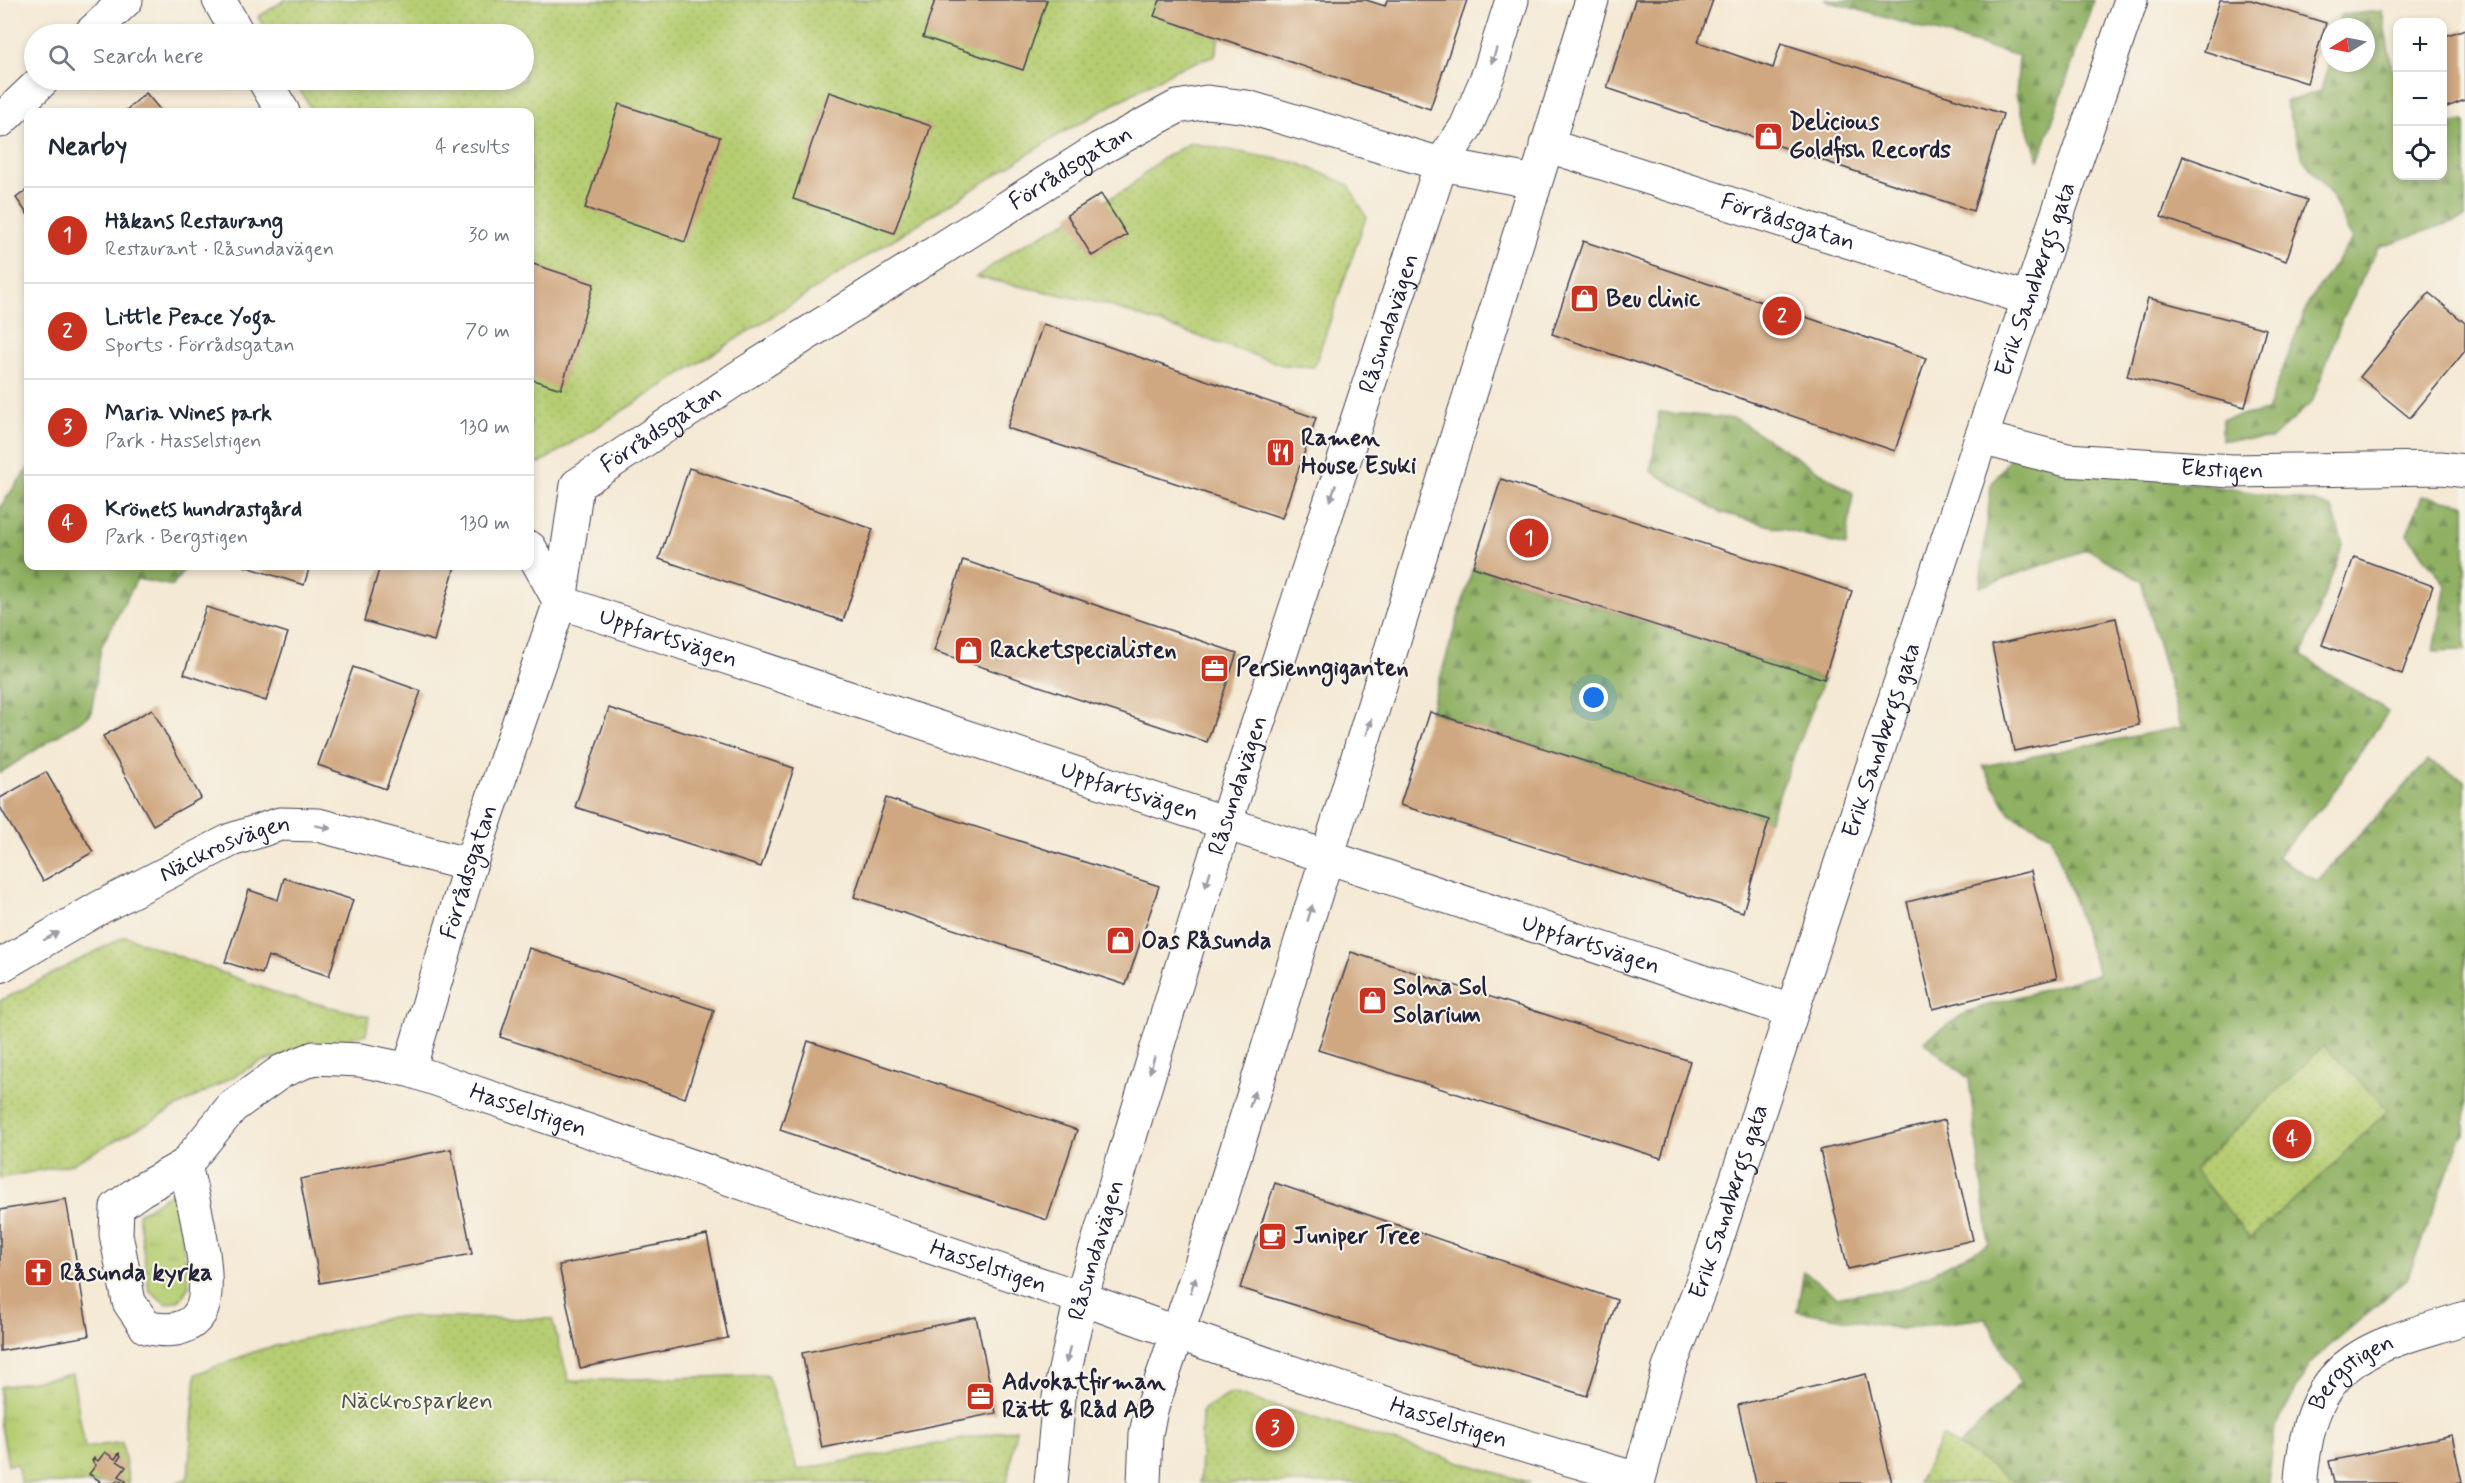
<!DOCTYPE html>
<html lang="en">
<head>
<meta charset="utf-8">
<style>
  :root { --surface:#fff; --page:#f2f2f3; --text:#1f2937; --muted:#747a83; --line:#e0e1e3; --accent:#c8321e }
  body { margin:0; font-family:Mynerve,sans-serif; background:var(--page); color:var(--text) }
  .controls { position:absolute; right:18px; top:18px; display:grid; overflow:hidden; border-radius:12px; box-shadow:0 3px 9px #0003 }
  .controls button { width:54px; height:54px; display:grid; place-items:center; padding:0; border:0; border-bottom:2px solid var(--line); background:var(--surface); color:var(--text); font:30px sans-serif }
  .compass { position:absolute; left:2321px; top:18px; width:54px; height:54px; border-radius:50%; background:var(--surface); box-shadow:0 3px 9px #0003; rotate:260deg }
  .you { position:absolute; left:1594px; top:698px; width:21px; height:21px; margin:-15px; border:4px solid #fff; border-radius:50%; background:#1a73e8; box-shadow:0 0 0 9px #1a73e833 }
  .badge { display:grid; place-items:center; width:39px; height:39px; border-radius:50%; background:var(--accent); color:#fff; font-size:20px; font-weight:700 }
  .pin { position:absolute; translate:-50% -50%; border:3px solid #fff; box-shadow:0 2px 6px #0006 }
  .list { margin:0; padding:0; list-style:none }
  h2 { display:flex; justify-content:space-between; align-items:center; height:78px; margin:0; padding:0 24px; font-size:26px }
  h2 small { font-size:20px; font-weight:400; color:var(--muted) }
  .list li { display:grid; grid-template-columns:39px 1fr auto; gap:18px; align-items:center; box-sizing:border-box; height:96px; padding:0 24px; border-top:2px solid var(--line) }
  .list b { display:block; font-size:22px; white-space:nowrap }
  .list p { margin:0; font-size:20px; white-space:nowrap; color:var(--muted) }
  .list em { font-size:20px; font-style:normal; color:var(--muted) }
  .icon { flex:none; width:33px; height:33px; fill:none; stroke:currentColor; stroke-width:2; stroke-linecap:round; stroke-linejoin:round }
  .map { position:relative; flex:none; width:2465px; height:1483px; overflow:hidden }
  .search { position:absolute; background:var(--surface); box-shadow:0 3px 9px #0003; left:24px; top:24px; width:510px; height:66px; display:flex; align-items:center; gap:15px; box-sizing:border-box; padding:0 21px; border-radius:33px; color:var(--muted); font-size:22px }
  .panel { position:absolute; background:var(--surface); box-shadow:0 3px 9px #0003; left:24px; top:108px; width:510px; height:462px; border-radius:12px }
  .map>svg:first-child { display:block }
</style>
</head>
<body>
<div class="map">
<svg width="2465" height="1483" viewBox="0 0 2465 1483">
  <defs>
    <pattern id="grass-tufts" width="24" height="20" patternUnits="userSpaceOnUse" patternTransform="scale(1.5)"><rect width="24" height="20" fill="#b6ce72"/><path d="M3 7l-1-3M5 7V3M7 7l1-3M15 17l-1-3M17 17v-4M19 17l1-3" fill="none" stroke="#9cb164"/></pattern>
    <pattern id="forest-firs" width="22" height="20" patternUnits="userSpaceOnUse" patternTransform="scale(1.5)"><rect width="22" height="20" fill="#90b164"/><path d="M5 1l3.5 6h-7zM16 11l3.5 6h-7z" fill="#759054"/></pattern>
    <pattern id="park-dots" width="8" height="8" patternUnits="userSpaceOnUse" patternTransform="scale(1.5)"><rect width="8" height="8" fill="#b6ce72"/><path d="M2 2h.1M6 6h.1" fill="none" stroke="#9cb164" stroke-width="1.8" stroke-linecap="round"/></pattern>
  </defs>
  <rect width="100%" height="100%" fill="#f7f3e8"/>
  <filter id="ink" filterUnits="userSpaceOnUse"><feTurbulence type="fractalNoise" baseFrequency=".0167" numOctaves="2"/><feDisplacementMap in="SourceGraphic" scale="12" xChannelSelector="R" yChannelSelector="G"/><feConvolveMatrix kernelMatrix="1 2 1 2 8 2 1 2 1" color-interpolation-filters="sRGB"/></filter>
  <filter id="wash" filterUnits="userSpaceOnUse"><feTurbulence type="fractalNoise" baseFrequency=".008" numOctaves="4" result="noise"/><feDisplacementMap in="SourceGraphic" scale="24" xChannelSelector="R" yChannelSelector="G"/><feGaussianBlur stdDeviation="1.35" result="paint"/><feColorMatrix in="noise" values="0 0 0 0 0 0 0 0 0 0 0 0 0 0 0 0 0 1.4 0 .05"/><feComposite in="paint" operator="in"/></filter>
  <g filter="url(#wash)">
    <rect width="100%" height="100%" fill="#f4e9d4"/>
    <!-- grass -->
    <g fill="url(#grass-tufts)" stroke="#6c7856" stroke-width="1.5">
      <polygon points="175,1191 189,1286 180,1300 166,1304 149,1290 138,1214"/>
      <polygon points="72,1374 85,1448 122,1442 129,1483 21,1483 17,1464 8,1465 0,1419 0,1387"/>
    </g>
    <!-- forest -->
    <g fill="url(#forest-firs)" stroke="#596a50" stroke-width="1.5">
      <polygon points="1824,0 2094,0 2039,160 2016,96 2019,56"/>
      <polygon points="2382,11 2392,69 2397,79 2398,176 2442,176 2443,125 2465,121 2465,218 2378,247 2342,320 2312,402 2271,439 2222,440 2222,419 2267,411 2308,303 2352,239 2332,196 2303,159 2285,102 2321,91 2330,58 2330,63 2366,63 2366,27 2338,27 2341,15"/>
      <polygon points="1659,412 1736,419 1853,493 1846,546 1719,512 1651,471"/>
      <polygon points="2012,455 2315,502 2332,508 2343,544 2302,656 2388,712 2331,796 2277,857 2317,881 2428,761 2465,781 2465,1135 2460,1139 2407,1279 2312,1361 2275,1427 2268,1483 1923,1483 2020,1383 1986,1318 1900,1329 1797,1311 1804,1271 1837,1297 1901,1289 1989,1244 1969,1079 1924,1041 1968,1011 2099,974 2051,835 2009,813 1983,766 2181,727 2141,581 2088,549 1980,587 1991,485"/>
      <polygon points="28,468 28,566 186,566 173,586 137,579 101,647 91,714 0,773 0,507"/>
      <polygon points="2422,496 2465,504 2465,650 2434,651 2446,585 2407,534"/>
      <polygon points="1473,567 1824,679 1769,820 1430,712"/>
    </g>
    <!-- park -->
    <g fill="url(#park-dots)" stroke="#6c7856" stroke-width="1.5">
      <polygon points="285,0 1160,0 1154,15 1219,37 1215,55 1175,70 1060,134 540,463 530,462 530,112 313,112 294,80 524,80 524,34 268,34 258,17"/>
      <polygon points="1190,143 1298,163 1349,185 1366,217 1314,367 1283,365 1104,304 976,277 1014,250 1127,189 1160,160"/>
      <polygon points="125,936 284,996 369,1016 366,1034 260,1062 72,1164 0,1178 0,1001"/>
      <polygon points="2324,1046 2388,1110 2322,1175 2250,1238 2194,1169"/>
      <polygon points="391,1317 552,1319 569,1381 767,1375 798,1470 1016,1429 1007,1483 175,1483 188,1478 196,1374 259,1350"/>
      <polygon points="1232,1393 1530,1483 1200,1483 1202,1410"/>
      <polygon points="1942,1436 2018,1483 1918,1483"/>
    </g>
    <g id="blocks">
      <!-- building -->
      <g fill="#cfa780">
        <polygon points="935,0 1047,0 1023,70 923,37"/>
        <polygon points="1160,0 1366,0 1385,6 1387,0 1467,0 1430,109 1154,16"/>
        <polygon points="1635,0 1713,0 1698,42 1773,68 1781,43 2003,114 1973,211 1607,88"/>
        <polygon points="2220,0 2251,0 2326,23 2307,83 2204,51"/>
        <polygon points="2465,29 2465,100 2442,109 2442,37"/>
        <polygon points="829,92 931,126 894,233 793,199"/>
        <polygon points="146,93 162,112 124,112"/>
        <polygon points="619,104 720,137 685,242 585,208"/>
        <polygon points="2183,156 2307,200 2286,261 2161,217"/>
        <polygon points="28,189 28,215 16,198"/>
        <polygon points="1101,194 1127,235 1092,256 1067,215"/>
        <polygon points="1583,241 1926,358 1895,451 1552,334"/>
        <polygon points="530,263 594,284 561,389 530,379"/>
        <polygon points="2429,293 2465,323 2465,351 2410,418 2360,377"/>
        <polygon points="2148,298 2266,329 2245,407 2127,376"/>
        <polygon points="1043,324 1316,418 1282,518 1007,428"/>
        <polygon points="689,468 873,529 843,621 659,559"/>
        <polygon points="1501,479 1852,591 1824,679 1473,567"/>
        <polygon points="2354,557 2433,586 2402,674 2322,645"/>
        <polygon points="963,560 1237,653 1207,742 934,651"/>
        <polygon points="244,566 310,566 304,585"/>
        <polygon points="380,566 455,566 434,641 364,621"/>
        <polygon points="206,607 288,633 266,701 184,674"/>
        <polygon points="2116,618 2139,725 2014,751 1992,645"/>
        <polygon points="353,667 421,691 386,789 318,765"/>
        <polygon points="609,708 794,768 761,867 575,807"/>
        <polygon points="152,709 201,798 153,825 103,736"/>
        <polygon points="1430,712 1769,820 1743,912 1400,805"/>
        <polygon points="46,772 93,852 43,881 0,807 0,798"/>
        <polygon points="886,798 1159,886 1126,985 854,897"/>
        <polygon points="2031,871 2057,978 1933,1009 1907,902"/>
        <polygon points="284,878 353,900 329,976 268,956 262,974 225,962 249,890 278,900"/>
        <polygon points="529,948 714,1010 685,1098 500,1037"/>
        <polygon points="1351,952 1690,1061 1661,1158 1318,1050"/>
        <polygon points="808,1041 1077,1130 1047,1220 780,1130"/>
        <polygon points="1945,1120 1973,1240 1848,1269 1820,1150"/>
        <polygon points="451,1149 472,1254 320,1283 300,1179"/>
        <polygon points="1275,1183 1617,1300 1587,1396 1240,1288"/>
        <polygon points="66,1199 89,1336 0,1351 0,1210"/>
        <polygon points="707,1235 728,1338 580,1368 559,1265"/>
        <polygon points="976,1317 996,1413 822,1448 802,1353"/>
        <polygon points="1866,1374 1892,1483 1756,1483 1738,1405"/>
        <polygon points="2452,1435 2462,1483 2334,1483 2329,1461"/>
        <polygon points="105,1452 115,1459 119,1453 121,1456 117,1461 126,1467 119,1476 126,1481 124,1483 117,1480 115,1483 98,1483 100,1481 89,1474 96,1465 92,1461 94,1458 98,1461"/>
      </g>
    </g>
  </g>
  <g filter="url(#ink)">
    <use href="#blocks" fill-opacity="0" stroke="#424052" stroke-width="1.5"/>
    <g fill="none" stroke-linecap="round" stroke-linejoin="round">
      <defs>
        <g id="street">
          <polyline points="219,0 238,34"/>
          <polyline points="90,34 126,0"/>
          <polyline points="264,80 283,112"/>
          <polyline points="0,121 43,80"/>
          <path id="s1" d="M1546 145 2029 299"/>
          <path id="s2" d="M1981 438 2067 460 2232 471 2442 468 2465 471"/>
          <path id="s3" d="M530 548 560 602 1791 1011"/>
          <path id="s4" d="M0 966 99 908 231 840 280 824 318 825 470 865"/>
          <path id="s5" d="M409 1070 470 865 560 602 577 485 742 375 976 227 1099 149 1177 107 1207 102 1247 107 1441 164 1535 182"/>
          <path id="s6" d="M185 1165C192 1196 216 1286 200 1313 188 1332 166 1332 146 1327L129 1302 116 1234 117 1207 141 1190 185 1165 232 1107 282 1071 314 1058 360 1060 409 1070 1081 1298C1264 1366 1451 1426 1638 1479"/>
          <path id="s7" d="M1638 1483 1669 1368 1705 1275 1981 438 2131 0"/>
          <path id="s8" d="M2301 1483C2301 1467 2304 1453 2307 1437 2325 1349 2392 1342 2465 1318"/>
        </g>
        <g id="secondary">
          <path id="s9" d="M1051 1483 1059 1397 1081 1298 1225 824 1441 164 1466 127 1489 73 1512 0"/>
          <polyline points="1144,1483 1146,1434 1151,1410 1203,1258 1592,0"/>
        </g>
      </defs>
      <!-- street casing -->
      <use href="#street" stroke="#424052" stroke-width="35"/>
      <!-- secondary casing -->
      <use href="#secondary" stroke="#424052" stroke-width="35"/>
      <!-- street -->
      <use href="#street" stroke="#fff" stroke-width="33"/>
      <!-- secondary -->
      <use href="#secondary" stroke="#fff" stroke-width="33"/>
    </g>
    <!-- one-way arrows -->
    <defs><path id="oneway-solid" d="M-6-.8H1V-3.2L6.5 0L1 3.2V.8H-6Z" transform="scale(1.5)"/></defs>
    <g fill="#9c9ca7">
      <use href="#oneway-solid" transform="translate(1494 56) rotate(108)"/>
      <use href="#oneway-solid" transform="translate(1333 493) rotate(108)"/>
      <use href="#oneway-solid" transform="translate(1369 727) rotate(-73)"/>
      <use href="#oneway-solid" transform="translate(323 827) rotate(12)"/>
      <use href="#oneway-solid" transform="translate(1208 879) rotate(107)"/>
      <use href="#oneway-solid" transform="translate(1310 913) rotate(-73)"/>
      <use href="#oneway-solid" transform="translate(51 936) rotate(-30)"/>
      <use href="#oneway-solid" transform="translate(1152 1065) rotate(107)"/>
      <use href="#oneway-solid" transform="translate(1252 1099) rotate(-73)"/>
      <use href="#oneway-solid" transform="translate(1193 1285) rotate(-71)"/>
      <use href="#oneway-solid" transform="translate(1068 1355) rotate(103)"/>
    </g>
  </g>
  <!-- icons -->
  <defs>
    <symbol id="shop-square" viewBox="-11 -11 22 22"><rect x="-9" y="-9" width="18" height="18" rx="4" fill="#c8321e" stroke="#f7f3e8"/><path d="M-5-2.5h2.3a2.7 3.5 0 0 1 5.4 0H5L5.5 6h-11ZM-1.5-2.5h3a1.5 2.3 0 0 0-3 0Z" fill="#fff"/></symbol>
    <symbol id="restaurant-square" viewBox="-11 -11 22 22"><rect x="-9" y="-9" width="18" height="18" rx="4" fill="#c8321e" stroke="#f7f3e8"/><path d="M-5-6h1v4h1v-4h1v4h1v-4h1v5L-1.5 .5V6h-2V.5L-5-1ZM5-6V6H3V1.5H1.5Q1.5-4 5-6Z" fill="#fff"/></symbol>
    <symbol id="office-square" viewBox="-11 -11 22 22"><rect x="-9" y="-9" width="18" height="18" rx="4" fill="#c8321e" stroke="#f7f3e8"/><path d="M-6-3h4V-5.5h4V-3h4V5H-6ZM-1-4.5V-3h2v-1.5ZM-6 0V1H6V0Z" fill="#fff"/></symbol>
    <symbol id="cafe-square" viewBox="-11 -11 22 22"><rect x="-9" y="-9" width="18" height="18" rx="4" fill="#c8321e" stroke="#f7f3e8"/><path d="M-5.5-4.5H6V0H3Q3 3.5 0 3.5H-2.5Q-5.5 3.5-5.5 0ZM3-3.2v2h1.7v-2ZM-6 4.5H4V6H-6Z" fill="#fff"/></symbol>
    <symbol id="church-square" viewBox="-11 -11 22 22"><rect x="-9" y="-9" width="18" height="18" rx="4" fill="#c8321e" stroke="#f7f3e8"/><path d="M-1.2-6h2.4v3.5h3.3v2.4h-3.3V6h-2.4V-.1h-3.3v-2.4h3.3Z" fill="#fff"/></symbol>
  </defs>
  <g fill-rule="evenodd">
    <use href="#shop-square" x="1752" y="120" width="33" height="33"/>
    <use href="#shop-square" x="1568" y="282" width="33" height="33"/>
    <use href="#restaurant-square" x="1264" y="436" width="33" height="33"/>
    <use href="#shop-square" x="952" y="634" width="33" height="33"/>
    <use href="#office-square" x="1198" y="652" width="33" height="33"/>
    <use href="#shop-square" x="1104" y="924" width="33" height="33"/>
    <use href="#shop-square" x="1356" y="984" width="33" height="33"/>
    <use href="#cafe-square" x="1256" y="1220" width="33" height="33"/>
    <use href="#church-square" x="22" y="1256" width="33" height="33"/>
    <use href="#office-square" x="964" y="1380" width="33" height="33"/>
  </g>
  <g text-anchor="middle" dominant-baseline="central" stroke-width="4.5" stroke-linejoin="round" paint-order="stroke">
    <!-- poi labels -->
    <g font-size="24" font-weight="bold" fill="#22223b" stroke="#f7f3e8" text-anchor="start">
      <text x="1789" y="122">Delicious<tspan x="1789" dy="28">Goldfish Records</tspan></text>
      <text x="1606" y="299">Beu clinic</text>
      <text x="1301" y="438">Ramen<tspan x="1301" dy="28">House Esuki</tspan></text>
      <text x="990" y="650">Racketspecialisten</text>
      <text x="1236" y="668">Persienngiganten</text>
      <text x="1141" y="941">Oas Råsunda</text>
      <text x="1393" y="987">Solna Sol<tspan x="1393" dy="28">Solarium</tspan></text>
      <text x="1293" y="1236">Juniper Tree</text>
      <text x="60" y="1273">Råsunda kyrka</text>
      <text x="1002" y="1382">Advokatfirman<tspan x="1002" dy="28">Rätt &amp; Råd AB</tspan></text>
    </g>
    <!-- street labels -->
    <g font-size="24" fill="#22223b" stroke="#f7f3e8">
      <text stroke="none"><textPath href="#s5" startOffset="1197">Förrådsgatan</textPath></text>
      <text stroke="none"><textPath href="#s1" startOffset="254">Förrådsgatan</textPath></text>
      <text stroke="none"><textPath href="#s7" startOffset="1268">Erik Sandbergs gata</textPath></text>
      <text stroke="none"><textPath href="#s9" startOffset="1210">Råsundavägen</textPath></text>
      <text stroke="none"><textPath href="#s5" startOffset="711">Förrådsgatan</textPath></text>
      <text stroke="none"><textPath href="#s2" startOffset="244">Ekstigen</textPath></text>
      <text stroke="none"><textPath href="#s3" startOffset="176">Uppfartsvägen</textPath></text>
      <text stroke="none"><textPath href="#s7" startOffset="782">Erik Sandbergs gata</textPath></text>
      <text stroke="none"><textPath href="#s9" startOffset="724">Råsundavägen</textPath></text>
      <text stroke="none"><textPath href="#s3" startOffset="662">Uppfartsvägen</textPath></text>
      <text stroke="none"><textPath href="#s4" startOffset="255">Näckrosvägen</textPath></text>
      <text stroke="none"><textPath href="#s5" startOffset="207">Förrådsgatan</textPath></text>
      <text stroke="none"><textPath href="#s3" startOffset="1148">Uppfartsvägen</textPath></text>
      <text stroke="none"><textPath href="#s6" startOffset="810">Hasselstigen</textPath></text>
      <text stroke="none"><textPath href="#s7" startOffset="296">Erik Sandbergs gata</textPath></text>
      <text stroke="none"><textPath href="#s9" startOffset="238">Råsundavägen</textPath></text>
      <text stroke="none"><textPath href="#s6" startOffset="1296">Hasselstigen</textPath></text>
      <text stroke="none"><textPath href="#s8" startOffset="129">Bergstigen</textPath></text>
      <text stroke="none"><textPath href="#s6" startOffset="1782">Hasselstigen</textPath></text>
    </g>
    <!-- park labels -->
    <g font-size="24" fill="#4e564c" stroke="#f7f3e8">
      <text x="417" y="1401">Näckrosparken</text>
    </g>
  </g>
</svg>
<div class="controls">
<button>+</button>
<button>−</button>
<button><svg class="icon" aria-label="locate" viewBox="0 0 24 24"><circle cx="12" cy="12" r="6"/><path d="M12 2v4M12 18v4M2 12h4M18 12h4"/></svg></button>
</div>
<svg class="compass" viewBox="-18 -18 36 36"><path d="M0-13l5 13h-10z" fill="#e53935"/><path d="M0 13l5-13h-10z" fill="#747a83"/></svg>
<div class="you"></div>
<div class="pin badge" style="left:1529px;top:538px">1</div>
<div class="pin badge" style="left:1782px;top:316px">2</div>
<div class="pin badge" style="left:1275px;top:1428px">3</div>
<div class="pin badge" style="left:2292px;top:1139px">4</div>
<div class="search"><svg class="icon" aria-label="search" viewBox="0 0 24 24"><circle cx="10" cy="10" r="6"/><path d="M15 15l6 6"/></svg>Search here</div>
<section class="panel">
<h2>Nearby<small>4 results</small></h2>
<ul class="list">
<li><span class="badge">1</span><div><b>Håkans Restaurang</b><p>Restaurant · Råsundavägen</p></div><em>30 m</em></li>
<li><span class="badge">2</span><div><b>Little Peace Yoga</b><p>Sports · Förrådsgatan</p></div><em>70 m</em></li>
<li><span class="badge">3</span><div><b>Maria Wines park</b><p>Park · Hasselstigen</p></div><em>130 m</em></li>
<li><span class="badge">4</span><div><b>Krönets hundrastgård</b><p>Park · Bergstigen</p></div><em>130 m</em></li>
</ul>
</section>
</div>
</body>
</html>
